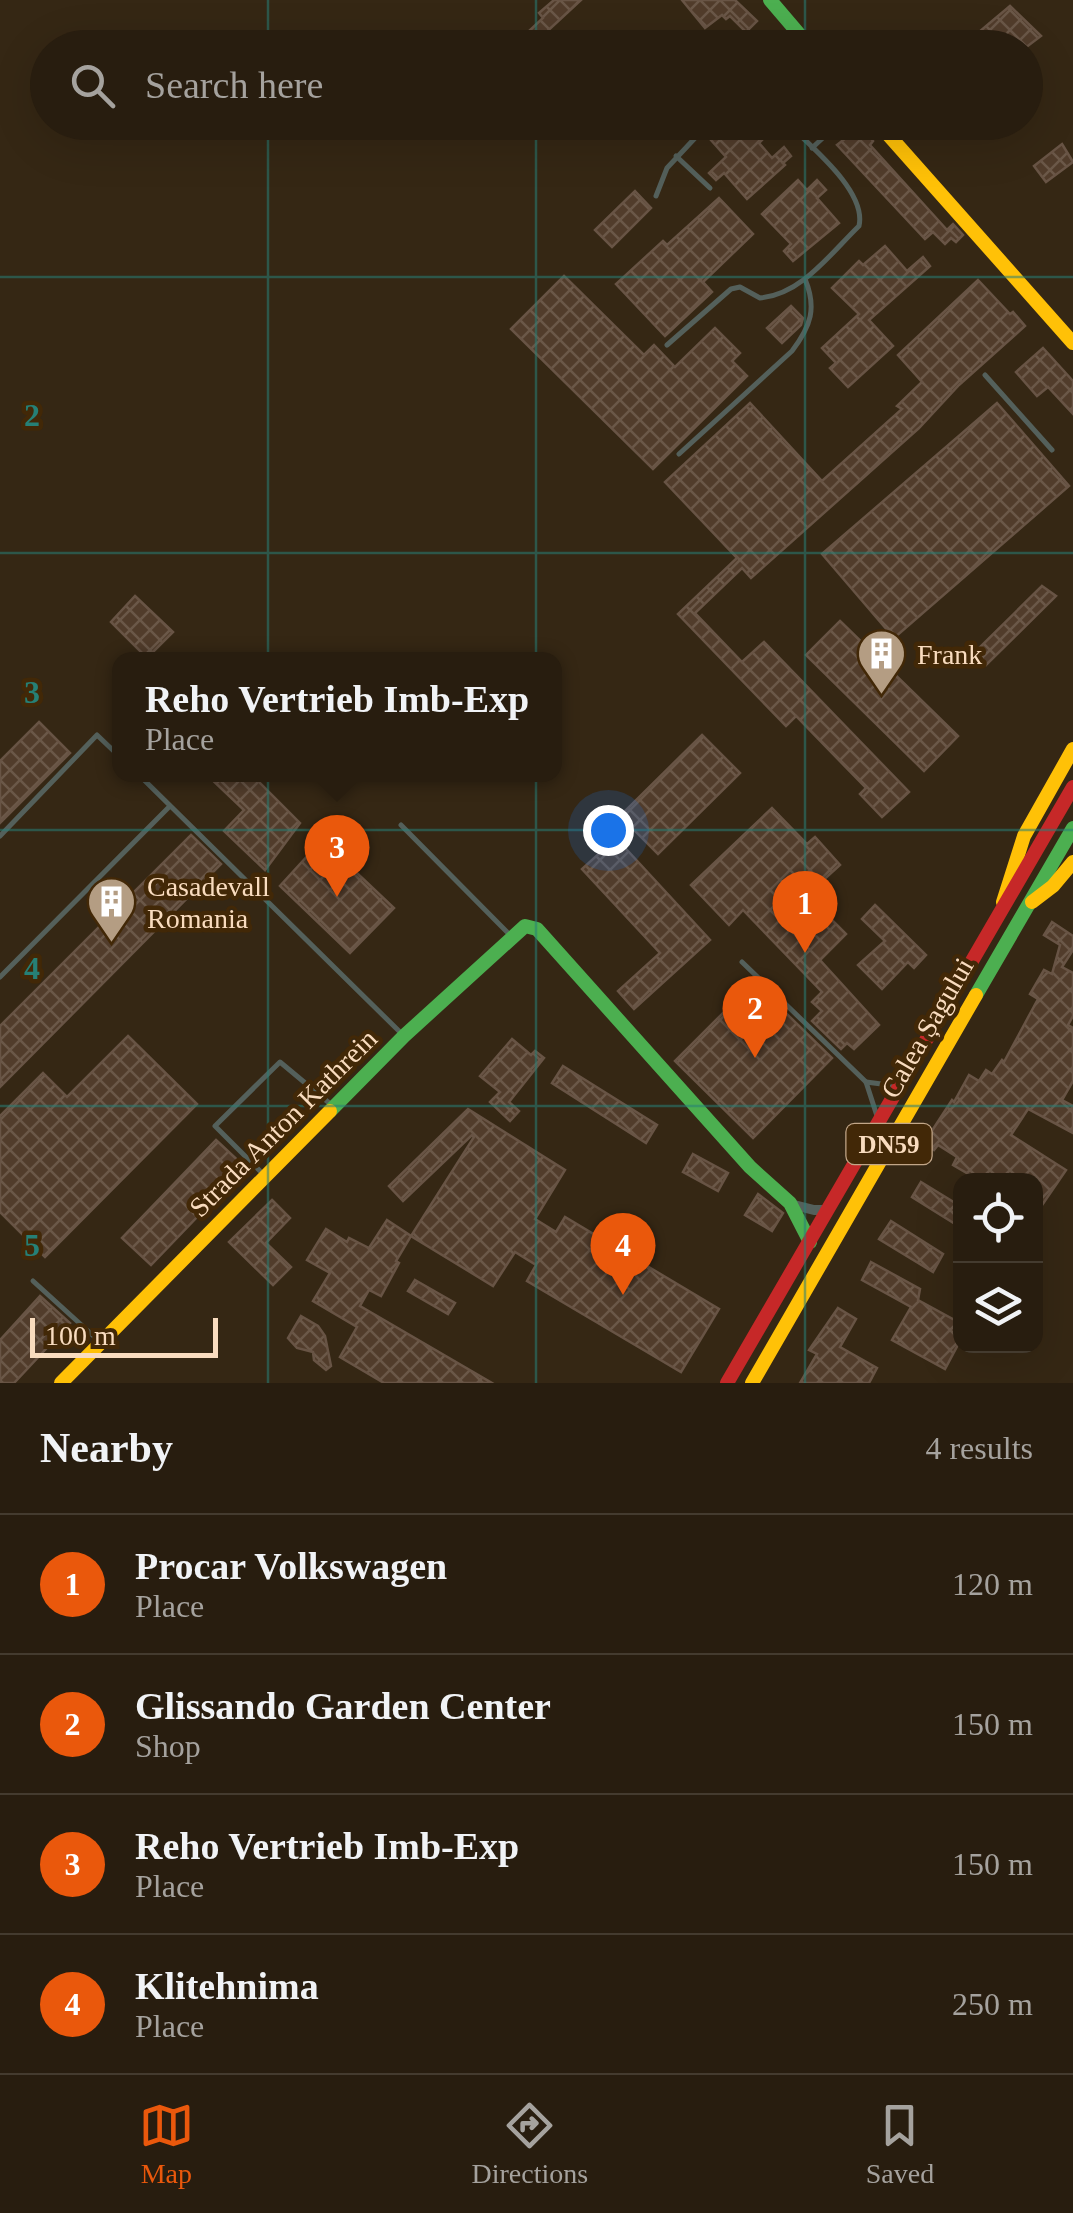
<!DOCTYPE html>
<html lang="en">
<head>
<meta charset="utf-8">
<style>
  :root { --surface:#281d0f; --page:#342a1d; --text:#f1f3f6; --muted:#a5a29e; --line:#443b2f; --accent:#ea580c }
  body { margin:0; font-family:Georgia,serif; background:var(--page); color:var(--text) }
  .controls { position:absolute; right:30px; bottom:30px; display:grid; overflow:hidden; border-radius:20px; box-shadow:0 10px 40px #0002 }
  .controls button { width:90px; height:90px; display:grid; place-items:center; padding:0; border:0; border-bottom:2px solid var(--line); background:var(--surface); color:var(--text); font:50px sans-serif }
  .scale { position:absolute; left:30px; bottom:25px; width:188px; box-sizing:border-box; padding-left:10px; border:5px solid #f9dcbf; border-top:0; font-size:28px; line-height:35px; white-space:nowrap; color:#f9dcbf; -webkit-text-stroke:8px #422807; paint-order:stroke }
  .you { position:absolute; left:608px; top:830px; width:35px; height:35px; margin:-25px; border:8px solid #fff; border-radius:50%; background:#1a73e8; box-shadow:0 0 0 15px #1a73e833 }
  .badge { display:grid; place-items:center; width:65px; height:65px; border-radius:50%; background:var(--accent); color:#fff; font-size:32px; font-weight:700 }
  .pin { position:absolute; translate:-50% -82px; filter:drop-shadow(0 2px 5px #0008) }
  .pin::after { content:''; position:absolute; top:52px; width:35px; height:30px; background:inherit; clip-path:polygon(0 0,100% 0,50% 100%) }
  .popup { position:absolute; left:112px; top:652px; width:450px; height:130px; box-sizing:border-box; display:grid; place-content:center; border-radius:20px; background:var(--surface); filter:drop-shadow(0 2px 8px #0005); font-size:32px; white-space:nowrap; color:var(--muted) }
  .popup b { font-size:38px; color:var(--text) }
  .popup::after { content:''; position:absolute; left:50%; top:100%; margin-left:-20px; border:20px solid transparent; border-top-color:var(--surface) }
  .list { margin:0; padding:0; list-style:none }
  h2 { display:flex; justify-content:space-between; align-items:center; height:130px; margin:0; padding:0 40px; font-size:42px }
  h2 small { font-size:32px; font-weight:400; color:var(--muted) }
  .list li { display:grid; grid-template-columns:65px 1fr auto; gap:30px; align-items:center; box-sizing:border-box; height:140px; padding:0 40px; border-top:2px solid var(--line) }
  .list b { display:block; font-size:38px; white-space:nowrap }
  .list p { margin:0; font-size:32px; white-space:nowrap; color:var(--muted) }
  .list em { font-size:32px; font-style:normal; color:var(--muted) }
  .icon { flex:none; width:55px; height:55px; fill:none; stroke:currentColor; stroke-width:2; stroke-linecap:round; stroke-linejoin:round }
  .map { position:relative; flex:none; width:1073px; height:1383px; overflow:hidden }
  .search { position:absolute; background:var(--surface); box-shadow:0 10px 40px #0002; left:30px; right:30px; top:30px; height:110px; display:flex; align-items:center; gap:25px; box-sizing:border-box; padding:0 35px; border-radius:55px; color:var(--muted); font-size:38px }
  .sheet { height:690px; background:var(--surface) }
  nav { display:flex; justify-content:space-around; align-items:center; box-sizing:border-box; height:140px; border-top:2px solid var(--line); background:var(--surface); font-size:28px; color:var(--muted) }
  nav a { display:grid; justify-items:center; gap:5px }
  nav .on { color:var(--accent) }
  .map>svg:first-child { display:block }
</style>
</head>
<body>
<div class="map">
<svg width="1073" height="1383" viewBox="0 0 1073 1383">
  <defs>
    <pattern id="building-cross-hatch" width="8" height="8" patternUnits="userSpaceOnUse" patternTransform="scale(2.5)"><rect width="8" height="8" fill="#513c2b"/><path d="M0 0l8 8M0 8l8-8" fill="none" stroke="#6b5848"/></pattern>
  </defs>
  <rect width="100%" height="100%" fill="#352714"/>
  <!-- building -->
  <g fill="url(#building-cross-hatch)" stroke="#685445" stroke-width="2.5">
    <polygon points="554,0 581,0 541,37 544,41 537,48 511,48 543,18 539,13"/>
    <polygon points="682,0 735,0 757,21 746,32 730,16 726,19 722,15 705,28"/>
    <polygon points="1010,6 1041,36 1025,48 960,48"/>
    <polygon points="729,123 742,138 752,129 762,140 759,143 772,158 784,147 791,156 783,163 785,165 747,199 724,173 716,180 709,173 726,157 711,140"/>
    <polygon points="860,127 873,141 870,145 947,230 953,224 963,235 956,242 951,238 945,244 933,232 925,239 837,145"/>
    <polygon points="1062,144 1073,162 1046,182 1034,166"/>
    <polygon points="798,180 807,190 817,180 826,190 817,198 839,223 793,261 784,251 791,244 762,214"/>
    <polygon points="635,191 651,208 612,247 595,230"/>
    <polygon points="719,198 753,234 703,282 712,292 665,336 616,284 663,241 667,245"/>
    <polygon points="885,246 907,271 923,257 930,266 869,320 893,346 848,387 830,368 836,363 822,348 859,314 832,288 859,261 863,265"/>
    <polygon points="564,276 644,355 654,345 675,367 715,328 740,353 732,361 747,376 653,469 511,329"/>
    <polygon points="978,280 1010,314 1013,312 1025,326 959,385 919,428 751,578 742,568 695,613 742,662 764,642 909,792 882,817 860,794 866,788 796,716 786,726 678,614 737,558 665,482 750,403 822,481 902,409 897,406 922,382 898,355"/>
    <polygon points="791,306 803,318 801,325 782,343 767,328"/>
    <polygon points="1043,348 1073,381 1073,414 1048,387 1037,396 1016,372"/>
    <polygon points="997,403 1069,486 894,638 822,554"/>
    <polygon points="1042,586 1056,596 986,665 974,653"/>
    <polygon points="135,596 173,632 147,658 111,622"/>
    <polygon points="840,621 958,736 924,771 806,655"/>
    <polygon points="39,722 70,753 0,823 0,761"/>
    <polygon points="702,735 740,773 658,854 620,816"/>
    <polygon points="206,774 251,774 300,823 265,870 224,831 244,810"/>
    <polygon points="772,808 807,844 815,837 840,865 807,895 846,934 820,960 879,1025 854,1049 847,1043 841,1049 812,1021 822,1011 812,1002 822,992 743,910 729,925 691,885"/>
    <polygon points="191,835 221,864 0,1087 0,1026"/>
    <polygon points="616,838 710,940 634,1009 618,991 660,953 582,869"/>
    <polygon points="322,840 394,908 350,953 280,886"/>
    <polygon points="875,905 926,955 914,968 908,962 882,989 858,965 885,941 862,919"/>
    <polygon points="1052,922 1073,936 1073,950 1062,967 1073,973 1073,1016 1068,1025 1073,1028 1073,1081 1062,1100 1073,1106 1073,1133 1028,1109 1011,1135 1066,1170 1036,1214 1036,1180 967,1180 970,1175 953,1165 957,1157 938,1145 934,1150 924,1143 952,1100 954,1102 969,1075 979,1081 986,1070 992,1074 1002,1060 1004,1062 1038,999 1030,994 1044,970 1052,974 1060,945 1044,935"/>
    <polygon points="754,982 832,1058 753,1138 675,1061"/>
    <polygon points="128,1036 197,1104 45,1257 0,1212 0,1116 43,1073 67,1097"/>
    <polygon points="512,1039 531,1055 535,1051 544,1058 509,1102 519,1111 510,1121 490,1102 500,1092 480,1076"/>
    <polygon points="563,1066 657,1125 646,1143 552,1083"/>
    <polygon points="468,1109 565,1170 535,1219 556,1232 565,1217 719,1309 681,1372 527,1281 536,1265 515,1252 493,1286 411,1236 474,1137 472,1135 403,1201 389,1186"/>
    <polygon points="216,1140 245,1167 151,1265 122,1238"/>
    <polygon points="693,1154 728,1173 718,1191 683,1172"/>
    <polygon points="921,1182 960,1206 960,1227 912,1197"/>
    <polygon points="758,1194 783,1213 772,1231 745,1215"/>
    <polygon points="272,1200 290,1218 266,1243 291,1267 273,1285 229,1242"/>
    <polygon points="387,1220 411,1236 396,1261 399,1263 381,1296 369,1290 360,1306 492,1383 384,1383 340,1357 357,1327 313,1301 330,1273 307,1260 326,1229 347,1242 349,1238 369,1248"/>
    <polygon points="891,1221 943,1254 933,1272 879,1239"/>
    <polygon points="871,1262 920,1289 918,1300 960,1323 960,1341 945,1369 892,1340 911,1307 862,1280"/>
    <polygon points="415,1280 455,1303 448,1314 408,1291"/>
    <polygon points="40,1296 70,1323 14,1383 0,1383 0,1340"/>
    <polygon points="838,1308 856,1319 840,1347 877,1368 869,1383 800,1383 817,1354 809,1350"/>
    <polygon points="301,1316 318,1326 325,1336 331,1366 326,1370 314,1360 313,1352 297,1348 288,1338"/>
  </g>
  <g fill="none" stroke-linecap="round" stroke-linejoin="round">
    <!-- lane -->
    <g stroke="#54605b" stroke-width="5">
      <polyline points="812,148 840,122"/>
      <polyline points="676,156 710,188"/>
      <polyline points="656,196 667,168 710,122"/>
      <path d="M667 345 731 289 740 287 760 298C802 294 830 254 859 226 867 191 810 146 786 122"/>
      <polyline points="985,375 1052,450"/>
      <path d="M679 454 792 351C811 326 817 308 805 279"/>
      <polyline points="138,774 403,1035"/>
      <polyline points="401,825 510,935"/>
      <polyline points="0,836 97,735 120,757"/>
      <polyline points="742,962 866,1082 877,1116"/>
      <polyline points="0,977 170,806"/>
      <polyline points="866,1082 897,1086"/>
      <polyline points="263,1174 215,1126 280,1062 334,1107"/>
      <polyline points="33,1281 99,1341"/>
    </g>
    <!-- street -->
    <polyline stroke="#54605b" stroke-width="10" points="790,1204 814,1210 828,1210"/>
    <!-- fast -->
    <g stroke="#4caf50" stroke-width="14">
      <polyline points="770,0 811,48"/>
      <polyline points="976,995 1073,828"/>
      <polyline points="330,1111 404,1036 525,926 537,929 750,1167 790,1203 810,1242"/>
    </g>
    <!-- slow -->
    <g stroke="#ffc107" stroke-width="14">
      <polyline points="877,122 1073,343"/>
      <polyline points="1003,902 1024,836 1073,749"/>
      <polyline points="1032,902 1053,886 1073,862"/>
      <polyline points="61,1383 330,1111"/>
      <polyline points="752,1383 976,995"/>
    </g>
    <!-- jam -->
    <polyline stroke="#c62828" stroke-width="14" points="727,1383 1073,787"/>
  </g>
  <!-- grid -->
  <path fill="none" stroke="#268076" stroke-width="2.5" stroke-opacity="0.55" d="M268 0V48M536 0V48M805 0V48M268 122V1383M536 122V1383M805 122V1383M0 277H1073M0 553H1073M0 830H1073M0 1106H1073"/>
  <!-- icons -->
  <defs>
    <symbol id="building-pin" viewBox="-11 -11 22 30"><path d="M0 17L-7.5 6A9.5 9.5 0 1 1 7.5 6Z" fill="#b49d83" stroke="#422807"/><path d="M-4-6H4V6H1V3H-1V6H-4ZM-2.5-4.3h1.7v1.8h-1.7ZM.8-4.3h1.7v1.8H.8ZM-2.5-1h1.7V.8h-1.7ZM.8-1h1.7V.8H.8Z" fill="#fff"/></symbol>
  </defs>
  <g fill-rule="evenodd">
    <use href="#building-pin" x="854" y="626" width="55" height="75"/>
    <use href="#building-pin" x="84" y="874" width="55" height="75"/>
  </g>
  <g text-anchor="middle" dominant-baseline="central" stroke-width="9" stroke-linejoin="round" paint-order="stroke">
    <!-- shield labels -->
    <rect fill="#422807" stroke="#c2a688" stroke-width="2.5" x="846.5" y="1124" width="85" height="40" rx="8"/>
    <g font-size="25" font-weight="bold" fill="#f9dcbf">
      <text x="889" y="1144">DN59</text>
    </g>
    <!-- poi labels -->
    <g font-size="28" fill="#f9dcbf" stroke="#422807" text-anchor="start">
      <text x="917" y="654">Frank</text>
      <text x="147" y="886">Casadevall<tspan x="147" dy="32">Romania</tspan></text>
    </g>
    <!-- street labels -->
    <g font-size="28" fill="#f9dcbf" stroke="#422807">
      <text transform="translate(927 1028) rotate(-60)">Calea Șagului</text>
      <text transform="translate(283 1123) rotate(-45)">Strada Anton Kathrein</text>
    </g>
  </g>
  <g font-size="32" text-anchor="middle" font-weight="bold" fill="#268076" stroke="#422807" stroke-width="9" stroke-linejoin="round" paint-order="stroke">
    <text x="32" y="426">2</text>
    <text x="32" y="703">3</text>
    <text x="32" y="979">4</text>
    <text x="32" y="1256">5</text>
  </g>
</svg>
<div class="controls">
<button><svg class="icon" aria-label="locate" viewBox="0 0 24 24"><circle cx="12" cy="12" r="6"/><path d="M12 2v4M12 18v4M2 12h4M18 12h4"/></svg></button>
<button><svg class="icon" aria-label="layers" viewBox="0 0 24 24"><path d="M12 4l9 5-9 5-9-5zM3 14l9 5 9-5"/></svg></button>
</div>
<div class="scale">100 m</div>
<div class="you"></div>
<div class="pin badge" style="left:805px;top:953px">1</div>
<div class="pin badge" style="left:755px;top:1058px">2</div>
<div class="pin badge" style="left:337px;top:897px">3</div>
<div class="popup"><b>Reho Vertrieb Imb-Exp</b>Place</div>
<div class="pin badge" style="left:623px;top:1295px">4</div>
<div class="search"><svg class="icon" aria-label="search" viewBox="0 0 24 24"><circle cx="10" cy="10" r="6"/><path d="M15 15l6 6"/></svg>Search here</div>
</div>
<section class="sheet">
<h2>Nearby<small>4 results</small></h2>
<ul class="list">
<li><span class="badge">1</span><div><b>Procar Volkswagen</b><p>Place</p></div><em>120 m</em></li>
<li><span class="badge">2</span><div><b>Glissando Garden Center</b><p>Shop</p></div><em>150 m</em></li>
<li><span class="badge">3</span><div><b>Reho Vertrieb Imb-Exp</b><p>Place</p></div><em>150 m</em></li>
<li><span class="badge">4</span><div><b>Klitehnima</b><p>Place</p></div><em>250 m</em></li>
</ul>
</section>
<nav>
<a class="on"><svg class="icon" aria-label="map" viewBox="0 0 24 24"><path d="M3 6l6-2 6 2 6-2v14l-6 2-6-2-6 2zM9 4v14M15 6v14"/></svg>Map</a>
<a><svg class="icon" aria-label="directions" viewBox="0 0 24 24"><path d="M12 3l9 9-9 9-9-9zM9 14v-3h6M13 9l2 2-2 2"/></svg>Directions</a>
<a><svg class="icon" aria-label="saved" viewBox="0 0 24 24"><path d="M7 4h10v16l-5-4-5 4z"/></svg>Saved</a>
</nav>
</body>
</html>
